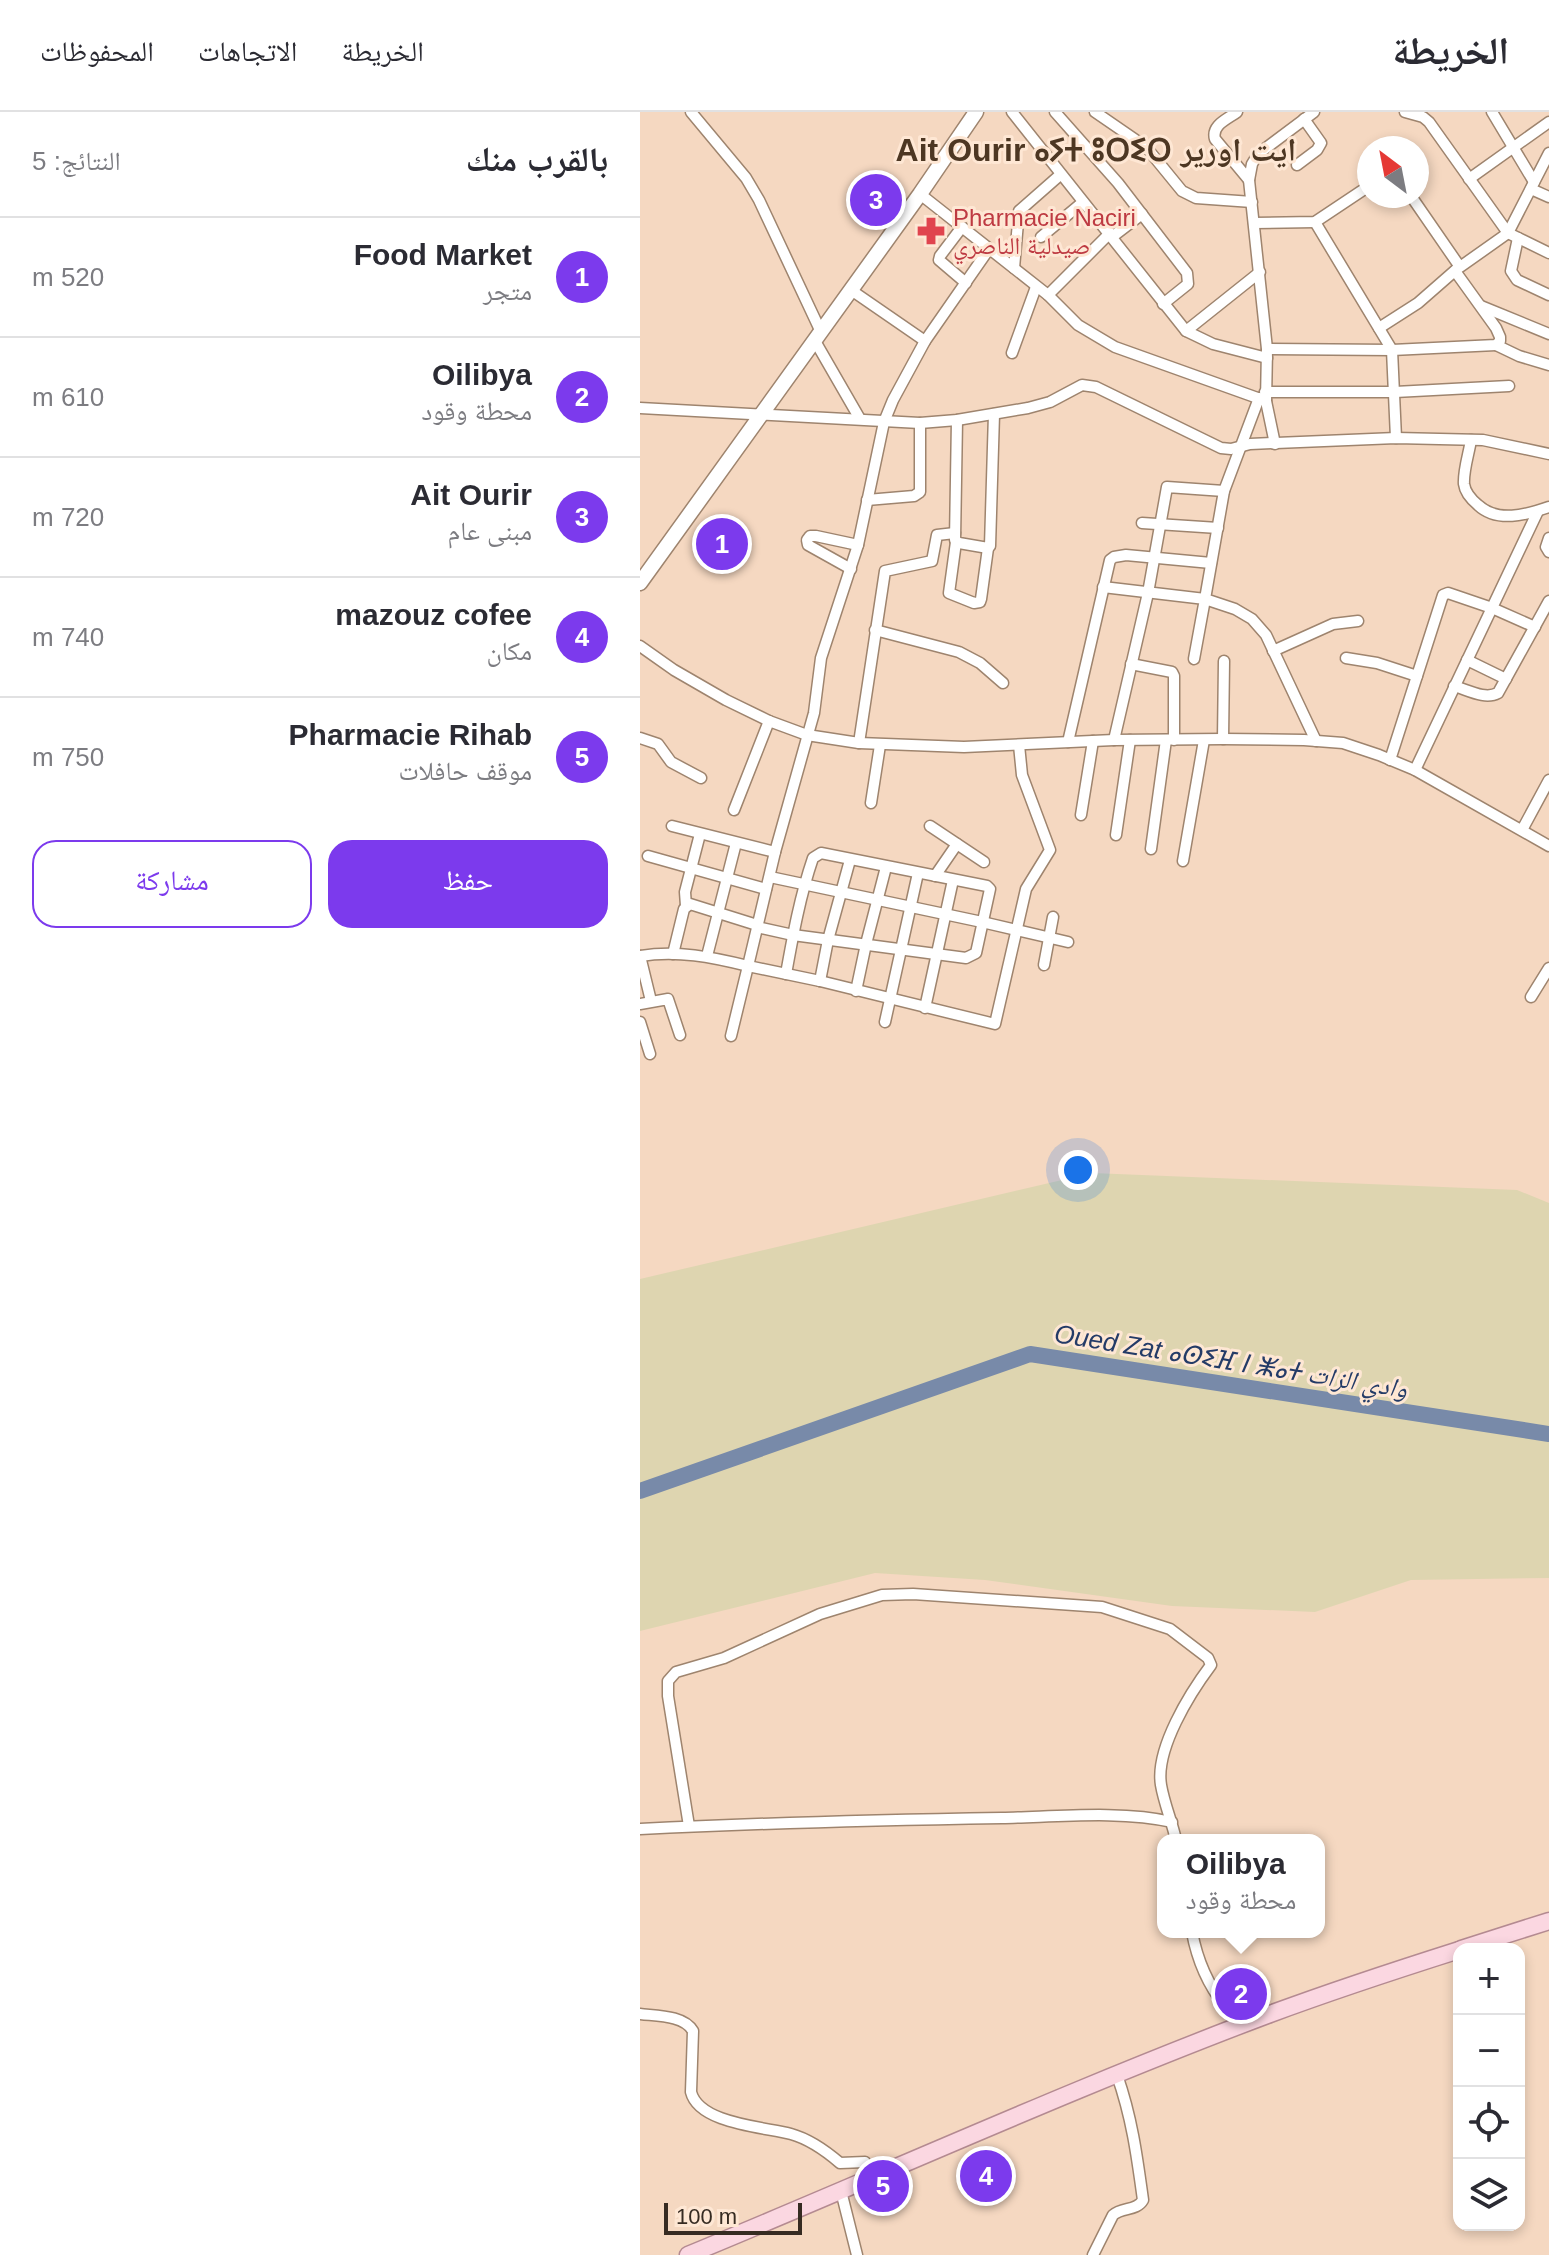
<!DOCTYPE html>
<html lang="ar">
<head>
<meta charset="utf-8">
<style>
  :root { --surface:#fff; --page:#f7f7f7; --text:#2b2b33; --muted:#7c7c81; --line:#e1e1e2; --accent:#7c3aed }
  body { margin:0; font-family:Arial,"Noto Naskh Arabic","Noto Sans Tifinagh",sans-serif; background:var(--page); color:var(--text); direction:rtl }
  .controls { position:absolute; right:24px; bottom:24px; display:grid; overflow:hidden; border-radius:16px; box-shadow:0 4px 12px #0003 }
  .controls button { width:72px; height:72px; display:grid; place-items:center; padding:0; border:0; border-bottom:2px solid var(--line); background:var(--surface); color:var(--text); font:40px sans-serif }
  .compass { position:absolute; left:717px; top:24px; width:72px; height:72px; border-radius:50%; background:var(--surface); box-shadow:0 4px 12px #0003; rotate:328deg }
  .scale { position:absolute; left:24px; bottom:20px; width:138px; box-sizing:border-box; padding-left:8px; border:4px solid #362b22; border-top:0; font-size:22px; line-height:28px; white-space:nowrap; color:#362b22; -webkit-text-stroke:6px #fee7d4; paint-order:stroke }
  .you { position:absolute; left:438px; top:1058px; width:28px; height:28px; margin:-20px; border:6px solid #fff; border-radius:50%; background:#1a73e8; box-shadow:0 0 0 12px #1a73e833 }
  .badge { display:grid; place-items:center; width:52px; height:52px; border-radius:50%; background:var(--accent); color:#fff; font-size:26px; font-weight:700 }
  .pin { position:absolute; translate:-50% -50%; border:4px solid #fff; box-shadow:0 2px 8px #0006 }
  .popup { position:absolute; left:517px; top:1722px; width:168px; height:104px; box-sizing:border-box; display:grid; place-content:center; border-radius:16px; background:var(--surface); filter:drop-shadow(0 2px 6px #0005); font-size:26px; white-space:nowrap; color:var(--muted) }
  .popup b { font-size:30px; color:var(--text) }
  .popup::after { content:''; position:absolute; left:50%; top:100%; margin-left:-16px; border:16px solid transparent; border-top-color:var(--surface) }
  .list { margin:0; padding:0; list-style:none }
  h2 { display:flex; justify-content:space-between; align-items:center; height:104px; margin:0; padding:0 32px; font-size:34px }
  h2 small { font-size:26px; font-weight:400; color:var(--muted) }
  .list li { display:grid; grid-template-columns:52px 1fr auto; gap:24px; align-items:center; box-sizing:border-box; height:120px; padding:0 32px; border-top:2px solid var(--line) }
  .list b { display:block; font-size:30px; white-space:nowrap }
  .list p { margin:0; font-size:26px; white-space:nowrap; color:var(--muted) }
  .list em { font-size:26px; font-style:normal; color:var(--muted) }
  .actions { display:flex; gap:16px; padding:24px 32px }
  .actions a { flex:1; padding:18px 0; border:2px solid var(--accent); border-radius:24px; text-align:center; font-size:28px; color:var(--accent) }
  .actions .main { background:var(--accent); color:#fff }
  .icon { flex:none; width:44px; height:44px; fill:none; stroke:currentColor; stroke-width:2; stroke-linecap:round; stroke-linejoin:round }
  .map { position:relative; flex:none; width:909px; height:2143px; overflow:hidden; direction:ltr }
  header { display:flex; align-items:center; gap:48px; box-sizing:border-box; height:112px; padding:0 40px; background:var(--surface); border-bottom:2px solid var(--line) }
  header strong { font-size:38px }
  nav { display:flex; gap:44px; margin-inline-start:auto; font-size:28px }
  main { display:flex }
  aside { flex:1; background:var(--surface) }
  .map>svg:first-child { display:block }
</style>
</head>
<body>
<header>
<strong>الخريطة</strong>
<nav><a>الخريطة</a><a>الاتجاهات</a><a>المحفوظات</a></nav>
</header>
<main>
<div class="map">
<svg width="909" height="2143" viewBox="0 0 909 2143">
  <rect width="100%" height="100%" fill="#f5d8c1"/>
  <!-- sand -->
  <polygon fill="#ded5b0" points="452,1061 877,1078 909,1091 909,1466 771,1468 675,1500 532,1494 345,1468 235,1461 0,1519 0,1167"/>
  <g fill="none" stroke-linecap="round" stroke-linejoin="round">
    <!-- river -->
    <polyline stroke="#788aa9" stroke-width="16" points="0,1379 390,1242 909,1322"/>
    <defs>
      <g id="minor">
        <polyline points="51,0 106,66 119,88 181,220"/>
        <polyline points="372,0 546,219 573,232 627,246"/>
        <polyline points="415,0 478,71 547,161 548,172 523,192"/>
        <polyline points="455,0 506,35 542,79 556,86 612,90"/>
        <path d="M597 0C588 7 571 13 575 27L609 68"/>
        <polyline points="765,0 783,5 789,10 868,121 909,141"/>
        <polyline points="852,0 894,70"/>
        <polyline points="657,53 677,38 681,31 664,7"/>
        <polyline points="829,67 909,10"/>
        <polyline points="891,77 909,85"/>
        <polyline points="280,82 408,183 438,213 475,235 626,289"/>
        <polyline points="771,84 820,155 868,121 909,41"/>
        <polyline points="675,110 752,238 756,326"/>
        <polyline points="614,111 675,110 729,74"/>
        <polyline points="322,115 300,144 299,148 326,171"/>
        <polyline points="401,125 443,90"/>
        <polyline points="472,125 502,102"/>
        <polyline points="878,126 871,159 877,168 909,183"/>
        <polyline points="374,156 379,99 420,63"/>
        <polyline points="211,178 285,229"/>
        <polyline points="408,183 470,121"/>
        <polyline points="841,194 909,222"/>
        <polyline points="739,216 778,191 818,156"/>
        <polyline points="546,219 620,160"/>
        <polyline points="175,229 220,307"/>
        <polyline points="856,233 879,244 909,253"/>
        <polyline points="627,237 752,238 856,233 860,229 860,225 856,216 815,159"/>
        <polyline points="372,241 396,175"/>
        <polyline points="625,280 755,280 869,274"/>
        <polyline points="619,286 584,379 565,487 595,497 612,507 626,523 676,629"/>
        <polyline points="0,296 280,311 317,308 388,296 410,290 442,273 456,275 581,336 591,337 610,332 756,326 843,328 909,342"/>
        <polyline points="317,308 315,428 319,431 348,436 350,434 354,302"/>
        <path d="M831 328C829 341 823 359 824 372 825 380 832 388 838 393 857 411 886 403 909 395"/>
        <polyline points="635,332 626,289 627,237 609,68 612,52 618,42 674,0"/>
        <polyline points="227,388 274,384 280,380 280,311"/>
        <polyline points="502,411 578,416"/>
        <polyline points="909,426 906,435 909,440"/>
        <polyline points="316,430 309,481 334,491 340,490 341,487 348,436"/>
        <polyline points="211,457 168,433 167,428 170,424 176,424 218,433"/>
        <polyline points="463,475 565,487 554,547"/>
        <polyline points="235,518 319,540 340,551 363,571"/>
        <polyline points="0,534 34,558 86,588 129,609 167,623 219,631 324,635 474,628 583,627 664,628 703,631 739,643 775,658 909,734"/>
        <polyline points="633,539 693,512 718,509"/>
        <polyline points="706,546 737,551 777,564"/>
        <polyline points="827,548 866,567"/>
        <polyline points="491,552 532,560 534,564 534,628"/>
        <path d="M814 574C828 578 845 588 858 581L909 489"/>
        <polyline points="0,626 18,632 31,650 61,666"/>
        <polyline points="583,627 584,549"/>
        <polyline points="474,628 508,481 527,375 584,379"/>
        <polyline points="428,630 470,448 474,445 486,443 571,451"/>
        <polyline points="219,631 245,459 292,449 297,423 315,421"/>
        <polyline points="750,648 803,483 808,481 852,496 895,515"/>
        <polyline points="775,658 898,399"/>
        <polyline points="231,691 240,633"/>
        <polyline points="94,698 129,609"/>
        <polyline points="441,703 453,629"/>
        <polyline points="32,714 135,740"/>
        <polyline points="290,714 344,750"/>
        <polyline points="882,718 909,668"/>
        <polyline points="476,723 490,628"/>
        <polyline points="511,737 526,628"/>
        <polyline points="8,744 126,777"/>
        <polyline points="543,749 564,628"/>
        <polyline points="295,764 317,732"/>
        <polyline points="130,765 342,810 428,830"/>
        <polyline points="46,794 45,780 60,722"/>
        <path d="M117 815 153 823 326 846 336 841 350 777 347 774 181 741 173 746C160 784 153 823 146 862"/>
        <polyline points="33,842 44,797 50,792 117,813"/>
        <path d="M0 844C37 838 72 845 108 854L135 740 174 601 181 546 218 433 244 310 253 288 285 229 349 137"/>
        <polyline points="0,844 11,889"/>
        <polyline points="67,844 96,731"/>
        <polyline points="404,853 413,805"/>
        <polyline points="180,869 188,828 210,748"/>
        <polyline points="216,879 226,832 246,755"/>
        <polyline points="891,885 909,856"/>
        <polyline points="0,892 28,887 40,923"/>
        <polyline points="285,896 313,768"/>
        <polyline points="0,910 10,942"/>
        <polyline points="245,910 278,761"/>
        <polyline points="91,924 108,854 180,869 355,912 386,777 410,738 382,663 379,633"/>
        <path d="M49 1714 28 1584V1569L36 1560 84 1546 180 1502 242 1483 273 1482 462 1495 530 1517 568 1546 571 1553C550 1581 515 1637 521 1673 524 1691 532 1710 536 1728"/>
        <path d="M0 1717C121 1711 241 1708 362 1706 414 1705 482 1698 532 1710"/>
        <path d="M552 1820C557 1847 568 1873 585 1894"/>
        <path d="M0 1902C16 1904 44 1903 53 1919L51 1980C59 2012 125 2015 151 2022 169 2027 186 2039 200 2051L225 2050"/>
        <polyline points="201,2079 217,2143"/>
        <path d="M453 2143 473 2103C482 2095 497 2099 503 2088 497 2044 492 2006 477 1963"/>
      </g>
      <polyline id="tertiary" points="0,471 280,82 336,0"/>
      <g id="primary">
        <polyline points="821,1837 909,1809"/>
        <path d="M48 2143C242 2063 433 1976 630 1902 692 1879 756 1858 819 1838"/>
      </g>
    </defs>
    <!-- minor casing -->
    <use href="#minor" stroke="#9e846e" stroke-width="13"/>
    <!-- tertiary casing -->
    <use href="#tertiary" stroke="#9e846e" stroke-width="17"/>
    <!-- primary casing -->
    <use href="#primary" stroke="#b48a91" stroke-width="19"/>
    <!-- minor -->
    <use href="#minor" stroke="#fff" stroke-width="10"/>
    <!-- tertiary -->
    <use href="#tertiary" stroke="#fff" stroke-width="14"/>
    <!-- primary -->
    <use href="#primary" stroke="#fbd7e1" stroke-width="16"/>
  </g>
  <!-- icons -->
  <defs>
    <symbol id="pharmacy-bare" viewBox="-9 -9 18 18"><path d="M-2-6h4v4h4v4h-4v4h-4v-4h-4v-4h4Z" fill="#e0444e" stroke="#fee7d4" stroke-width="2.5" paint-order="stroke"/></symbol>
  </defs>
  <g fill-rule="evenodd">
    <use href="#pharmacy-bare" x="271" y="99" width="40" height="40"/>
  </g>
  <g text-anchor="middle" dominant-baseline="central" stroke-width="6" stroke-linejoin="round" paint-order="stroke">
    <!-- health labels -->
    <g font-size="24" fill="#be3a42" stroke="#fee7d4" text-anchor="start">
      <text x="313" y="105">Pharmacie Naciri<tspan x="313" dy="28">صيدلية الناصري</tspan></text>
    </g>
    <!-- water labels -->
    <g font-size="26" font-style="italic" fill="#243b67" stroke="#fee7d4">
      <text transform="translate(591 1249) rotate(9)">Oued Zat ⴰⵙⵉⴼ ⵏ ⵥⴰⵜ وادي الزات</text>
    </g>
    <!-- district labels -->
    <g font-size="32" font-weight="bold" fill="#4d3723" stroke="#fee7d4">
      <text x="456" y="38">Ait Ourir ⴰⵢⵜ ⵓⵔⵉⵔ ايت اورير</text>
    </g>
  </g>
</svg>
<div class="controls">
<button>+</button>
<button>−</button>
<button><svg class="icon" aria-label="locate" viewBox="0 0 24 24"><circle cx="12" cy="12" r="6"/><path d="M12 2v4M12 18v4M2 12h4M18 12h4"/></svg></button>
<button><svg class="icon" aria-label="layers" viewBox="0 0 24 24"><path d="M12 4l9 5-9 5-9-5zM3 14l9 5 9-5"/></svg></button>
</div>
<svg class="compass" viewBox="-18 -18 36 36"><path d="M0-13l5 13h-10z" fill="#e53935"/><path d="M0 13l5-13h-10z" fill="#7c7c81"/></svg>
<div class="scale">100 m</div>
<div class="you"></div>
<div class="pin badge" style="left:82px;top:432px">1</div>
<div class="pin badge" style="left:601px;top:1882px">2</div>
<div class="popup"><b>Oilibya</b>محطة وقود</div>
<div class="pin badge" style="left:236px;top:88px">3</div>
<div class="pin badge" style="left:346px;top:2064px">4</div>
<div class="pin badge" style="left:243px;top:2074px">5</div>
</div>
<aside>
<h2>بالقرب منك<small>النتائج: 5</small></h2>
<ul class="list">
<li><span class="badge">1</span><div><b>Food Market</b><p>متجر</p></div><em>520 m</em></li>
<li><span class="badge">2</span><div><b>Oilibya</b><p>محطة وقود</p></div><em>610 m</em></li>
<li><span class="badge">3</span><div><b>Ait Ourir</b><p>مبنى عام</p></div><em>720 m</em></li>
<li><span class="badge">4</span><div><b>mazouz cofee</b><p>مكان</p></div><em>740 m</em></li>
<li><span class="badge">5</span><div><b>Pharmacie Rihab</b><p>موقف حافلات</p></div><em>750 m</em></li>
</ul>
<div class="actions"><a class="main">حفظ</a><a>مشاركة</a></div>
</aside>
</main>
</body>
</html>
